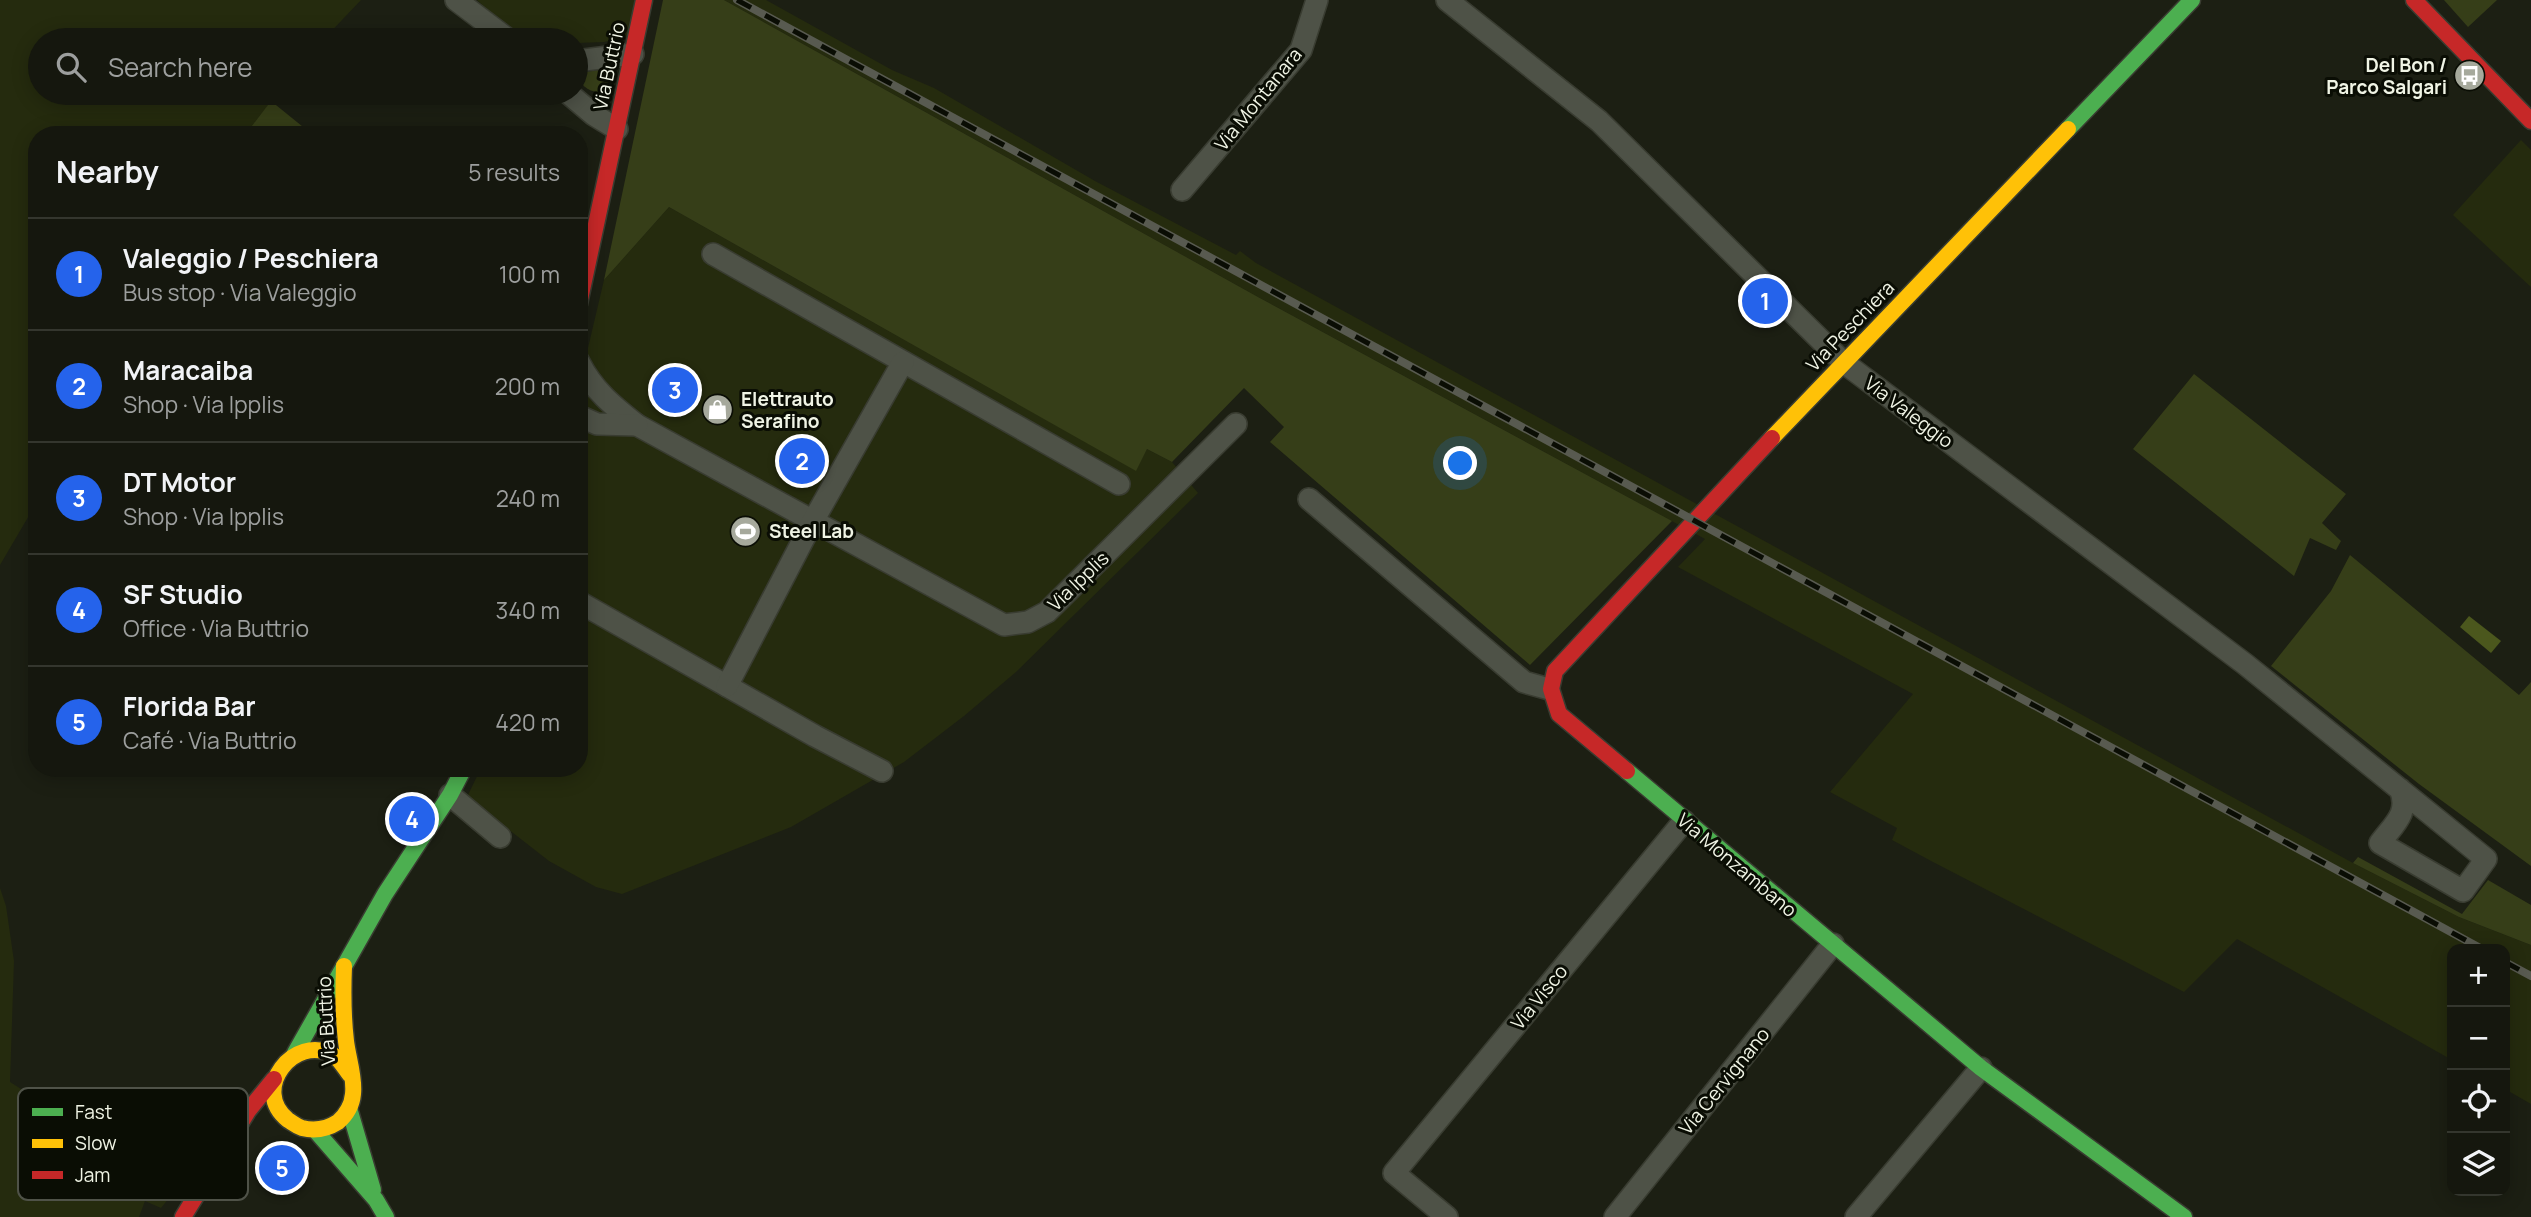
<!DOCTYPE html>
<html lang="en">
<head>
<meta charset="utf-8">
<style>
  :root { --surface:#15170e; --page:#22241c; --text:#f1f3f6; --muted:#9d9f9e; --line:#34362e; --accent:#2563eb }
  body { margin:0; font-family:Manrope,sans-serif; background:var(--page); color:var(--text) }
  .controls { position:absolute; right:21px; bottom:21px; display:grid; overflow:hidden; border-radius:14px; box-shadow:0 4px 18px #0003 }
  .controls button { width:63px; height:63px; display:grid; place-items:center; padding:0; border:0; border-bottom:2px solid var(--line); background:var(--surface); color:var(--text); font:35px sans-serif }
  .you { position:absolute; left:1461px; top:464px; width:24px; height:24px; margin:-18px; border:5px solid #fff; border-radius:50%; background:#1a73e8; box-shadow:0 0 0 10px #1a73e833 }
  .badge { display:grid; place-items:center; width:46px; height:46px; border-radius:50%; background:var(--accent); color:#fff; font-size:23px; font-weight:700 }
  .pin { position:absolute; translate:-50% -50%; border:4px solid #fff; box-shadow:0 2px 7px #0006 }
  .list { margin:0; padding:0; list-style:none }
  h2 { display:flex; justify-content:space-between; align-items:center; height:91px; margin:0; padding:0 28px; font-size:30px }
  h2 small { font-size:23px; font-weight:400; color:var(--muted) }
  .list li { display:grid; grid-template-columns:46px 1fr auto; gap:21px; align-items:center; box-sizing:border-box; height:112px; padding:0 28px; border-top:2px solid var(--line) }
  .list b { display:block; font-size:26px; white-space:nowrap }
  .list p { margin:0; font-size:23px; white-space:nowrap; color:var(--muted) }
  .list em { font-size:23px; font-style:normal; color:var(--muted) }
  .icon { flex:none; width:38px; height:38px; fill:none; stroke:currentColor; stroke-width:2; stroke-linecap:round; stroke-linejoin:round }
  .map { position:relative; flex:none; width:2531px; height:1217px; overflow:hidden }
  .search { position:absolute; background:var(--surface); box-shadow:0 4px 18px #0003; left:28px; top:28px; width:560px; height:77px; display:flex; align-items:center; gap:18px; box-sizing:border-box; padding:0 24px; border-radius:38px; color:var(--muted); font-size:26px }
  .panel { position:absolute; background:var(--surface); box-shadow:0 4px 18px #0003; left:28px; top:126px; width:560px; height:651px; border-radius:28px }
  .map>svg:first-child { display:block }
</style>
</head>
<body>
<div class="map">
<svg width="2531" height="1217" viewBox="0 0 2531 1217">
  <rect width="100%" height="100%" fill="#1c1f13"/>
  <!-- built -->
  <g fill="#252b0e">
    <polygon points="0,0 361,0 323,40 40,40 40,93 278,93 245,135 37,135 37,502 0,565"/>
    <polygon points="477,0 637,0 629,36 604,42 576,43 576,40 530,40 506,27"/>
    <polygon points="724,0 766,0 892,70 934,88 1095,181 1236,255 1240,251 1256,263 2353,863 2459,917 2531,945 2531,1104 2505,1089 2505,949 2452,949 2452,1060 2237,939 2184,992 1933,862 1892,840 1897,828 1830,792 1913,694 1678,567 1705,539 1258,297"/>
    <polygon points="2521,140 2531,150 2531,287 2453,215"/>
    <polygon points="669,207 1135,470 1147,449 1172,462 1198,493 1016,672 964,716 904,762 791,827 622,894 596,887 549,861 467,797 481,768 579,768 579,386 604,280"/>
    <polygon points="0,888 6,906 14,961 10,1082 177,1188 161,1208 145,1201 139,1217 0,1217"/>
  </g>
  <!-- green -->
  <g fill="#363e18">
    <polygon points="663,0 724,0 1258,297 1672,521 1530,665 1270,442 1284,427 1244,388 1172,462 1147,449 1136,471 669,207 604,280"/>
    <polygon points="2444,0 2497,0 2468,27"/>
    <path d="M597 70 605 74 608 82 604 90C592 96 580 85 576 74Z"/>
    <polygon points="271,101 313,135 245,135"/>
    <polygon points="2194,374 2346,494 2322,523 2341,541 2336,550 2310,538 2294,576 2133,449"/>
    <polygon points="2350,555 2519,695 2531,682 2531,866 2419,784 2271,666 2331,591"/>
    <polygon points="2358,857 2462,914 2488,880 2531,905 2531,945 2459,917 2353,863"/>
  </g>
  <!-- water -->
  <polygon fill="#4b571d" points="2469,616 2501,641 2491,653 2460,627"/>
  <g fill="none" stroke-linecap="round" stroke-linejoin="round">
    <defs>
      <g id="street">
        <polyline points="456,0 509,40"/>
        <path d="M1447 0 1599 121 1843 362 2245 664 2486 859 2463 891 2380 843C2394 824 2410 813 2400 789"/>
        <polyline points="576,61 633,54"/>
        <polyline points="568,93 594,115 617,129"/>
        <polyline points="1182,190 1301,50 1317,0"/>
        <polyline points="713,254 1119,484"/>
        <path d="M579 362C593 390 613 406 637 425L1004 625 1028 622 1047 612 1236 424"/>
        <polyline points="579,416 597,424 637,425"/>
        <polyline points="1309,499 1524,682 1549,689"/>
        <polyline points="579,602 815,736 882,771"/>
        <polyline points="727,686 813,521 903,362"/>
        <polyline points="450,795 500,837"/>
        <polyline points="1447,1217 1394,1173 1684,821"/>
        <polyline points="1615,1217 1833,944"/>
        <polyline points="1856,1217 1981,1068"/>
      </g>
      <g id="fast">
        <polyline points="2068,129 2192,0"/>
        <polyline points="1627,771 1981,1068 2184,1217"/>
        <polyline points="295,1053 385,894 450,795 464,768"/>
        <polyline points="349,1108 373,1190"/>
        <polyline points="315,1130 376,1200 386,1217"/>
      </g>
      <g id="slow">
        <polyline points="1772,438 2068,129"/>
        <path d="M344 966C343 991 343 1016 346 1041 348 1058 355 1077 353 1094 352 1105 346 1115 338 1122 327 1129 314 1131 302 1128 296 1126 293 1123 288 1120 250 1090 294 1033 333 1055 340 1059 345 1069 350 1075"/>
      </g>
      <g id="jam">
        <polyline points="2414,0 2531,121"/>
        <polyline points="579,304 644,0"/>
        <polyline points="1627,771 1559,714 1551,689 1555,671 1772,438"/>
        <polyline points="183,1217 248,1111 274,1079"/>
      </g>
    </defs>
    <!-- street casing -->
    <use href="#street" stroke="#393c31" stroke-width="24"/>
    <!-- fast casing -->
    <use href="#fast" stroke="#393c31" stroke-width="19"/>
    <!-- slow casing -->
    <use href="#slow" stroke="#393c31" stroke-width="19"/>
    <!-- jam casing -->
    <use href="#jam" stroke="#393c31" stroke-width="19"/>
    <!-- street -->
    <use href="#street" stroke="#4e5247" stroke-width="21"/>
    <!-- fast -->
    <use href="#fast" stroke="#4caf50" stroke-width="16"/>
    <!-- slow -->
    <use href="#slow" stroke="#ffc107" stroke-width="16"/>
    <!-- jam -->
    <use href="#jam" stroke="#c62828" stroke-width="16"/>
    <defs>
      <g id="rail">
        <polyline points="737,0 2482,949"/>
        <polyline points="2505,962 2531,976"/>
      </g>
    </defs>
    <!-- rail casing -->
    <use href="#rail" stroke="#585a50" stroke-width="8"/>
    <!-- rail -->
    <use href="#rail" stroke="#0a0d04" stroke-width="5" stroke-dasharray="16" stroke-linecap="butt"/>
  </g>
  <!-- icons -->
  <defs>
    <symbol id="bus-disc" viewBox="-11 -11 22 22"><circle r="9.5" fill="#a6a99c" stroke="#0a0d04"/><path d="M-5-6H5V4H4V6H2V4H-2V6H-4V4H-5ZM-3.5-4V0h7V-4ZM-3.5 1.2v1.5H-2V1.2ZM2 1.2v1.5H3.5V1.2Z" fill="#fff"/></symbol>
    <symbol id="shop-disc" viewBox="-11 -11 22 22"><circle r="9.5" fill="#a6a99c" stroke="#0a0d04"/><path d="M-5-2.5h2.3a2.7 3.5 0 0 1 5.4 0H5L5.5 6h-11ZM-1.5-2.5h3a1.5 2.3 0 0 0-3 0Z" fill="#fff"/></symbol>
    <symbol id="stadium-disc" viewBox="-11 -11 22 22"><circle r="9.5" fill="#a6a99c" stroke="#0a0d04"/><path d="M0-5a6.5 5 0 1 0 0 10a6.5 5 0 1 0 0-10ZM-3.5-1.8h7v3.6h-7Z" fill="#fff"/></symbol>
  </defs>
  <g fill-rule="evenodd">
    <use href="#bus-disc" x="2452" y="58" width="35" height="35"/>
    <use href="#shop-disc" x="700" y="392" width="35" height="35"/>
    <use href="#stadium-disc" x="728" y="514" width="35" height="35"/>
  </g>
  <g text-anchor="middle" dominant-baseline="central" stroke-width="6" stroke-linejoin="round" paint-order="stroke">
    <!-- poi labels -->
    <g font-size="19" font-weight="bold" fill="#f0f4e5" stroke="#0a0d04" text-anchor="start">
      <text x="2447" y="65" text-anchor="end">Del Bon /<tspan x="2447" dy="22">Parco Salgari</tspan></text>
      <text x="741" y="399">Elettrauto<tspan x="741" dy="22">Serafino</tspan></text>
      <text x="769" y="531">Steel Lab</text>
    </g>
    <!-- street labels -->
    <g font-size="19" fill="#f0f4e5" stroke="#0a0d04">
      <text transform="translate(609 66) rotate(-78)">Via Buttrio</text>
      <text transform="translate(1258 99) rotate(-51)">Via Montanara</text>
      <text transform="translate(1850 326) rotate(-46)">Via Peschiera</text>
      <text transform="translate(1909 412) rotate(37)">Via Valeggio</text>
      <text transform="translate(1078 581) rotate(-44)">Via Ipplis</text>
      <text transform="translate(1737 865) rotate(40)">Via Monzambano</text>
      <text transform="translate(1539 997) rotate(-51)">Via Visco</text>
      <text transform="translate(326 1021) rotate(-93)">Via Buttrio</text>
      <text transform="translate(1724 1081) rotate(-51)">Via Cervignano</text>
    </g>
  </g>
  <!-- legend -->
  <rect x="18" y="1088" width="230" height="112" rx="10" fill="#0a0d04" stroke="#4f5248" stroke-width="2"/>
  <rect x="32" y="1108" width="31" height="8" fill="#4caf50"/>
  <rect x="32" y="1139" width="31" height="9" fill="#ffc107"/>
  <rect x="32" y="1171" width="31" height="8" fill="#c62828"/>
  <g font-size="19" fill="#f0f4e5">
    <text x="75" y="1119">Fast</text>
    <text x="75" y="1150">Slow</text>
    <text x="75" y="1182">Jam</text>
  </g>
</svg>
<div class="controls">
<button>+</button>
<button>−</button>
<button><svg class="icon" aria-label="locate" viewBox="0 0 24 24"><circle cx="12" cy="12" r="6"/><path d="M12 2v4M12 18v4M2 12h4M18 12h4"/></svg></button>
<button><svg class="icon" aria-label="layers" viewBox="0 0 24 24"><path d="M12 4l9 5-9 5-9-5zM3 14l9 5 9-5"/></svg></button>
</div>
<div class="you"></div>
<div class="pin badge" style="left:1765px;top:301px">1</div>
<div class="pin badge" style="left:802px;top:461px">2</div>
<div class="pin badge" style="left:675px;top:390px">3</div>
<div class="pin badge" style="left:412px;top:819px">4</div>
<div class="pin badge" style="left:282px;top:1168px">5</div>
<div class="search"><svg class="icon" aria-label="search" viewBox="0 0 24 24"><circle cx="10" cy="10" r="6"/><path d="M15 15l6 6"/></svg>Search here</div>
<section class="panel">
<h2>Nearby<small>5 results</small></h2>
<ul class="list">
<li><span class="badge">1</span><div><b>Valeggio / Peschiera</b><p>Bus stop · Via Valeggio</p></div><em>100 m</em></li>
<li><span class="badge">2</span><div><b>Maracaiba</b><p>Shop · Via Ipplis</p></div><em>200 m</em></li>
<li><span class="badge">3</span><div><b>DT Motor</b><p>Shop · Via Ipplis</p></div><em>240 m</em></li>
<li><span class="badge">4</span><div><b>SF Studio</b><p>Office · Via Buttrio</p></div><em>340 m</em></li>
<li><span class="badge">5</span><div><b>Florida Bar</b><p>Café · Via Buttrio</p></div><em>420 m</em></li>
</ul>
</section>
</div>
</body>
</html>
